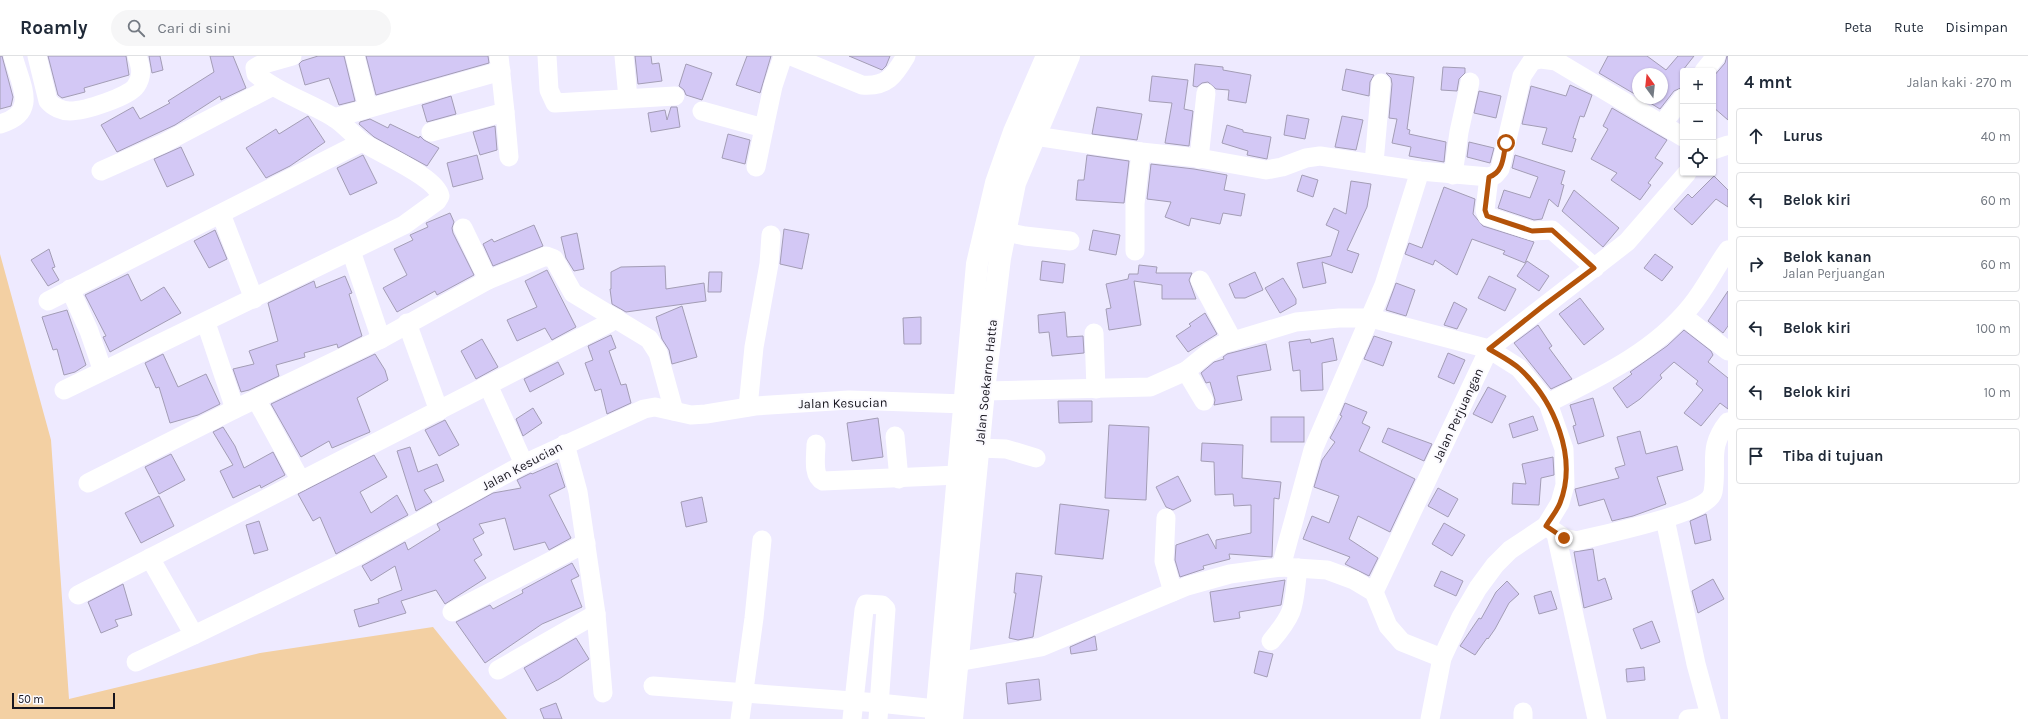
<!DOCTYPE html>
<html lang="id">
<head>
<meta charset="utf-8">
<style>
  :root { --surface:#fff; --page:#f6f6f7; --text:#1f2937; --muted:#747a83; --line:#e0e1e3 }
  body { margin:0; font-family:Karla,sans-serif; background:var(--page); color:var(--text) }
  .controls { position:absolute; right:12px; top:12px; display:grid; overflow:hidden; border-radius:4px; box-shadow:0 1px 3px #0004 }
  .controls button { width:36px; height:36px; display:grid; place-items:center; padding:0; border:0; border-bottom:1px solid var(--line); background:var(--surface); color:var(--text); font:20px sans-serif }
  .compass { position:absolute; left:1632px; top:12px; width:36px; height:36px; border-radius:50%; background:var(--surface); box-shadow:0 1px 3px #0004; rotate:345deg }
  .scale { position:absolute; left:12px; bottom:10px; width:103px; box-sizing:border-box; padding-left:4px; border:2px solid #17151e; border-top:0; font-size:11px; line-height:14px; white-space:nowrap; color:#17151e; -webkit-text-stroke:3px #fbfaff; paint-order:stroke }
  .stop { position:absolute; width:12px; height:12px; margin:-9px; border:3px solid #b45309; border-radius:50%; background:#fff }
  .stop.end { background:#b45309; border-color:#fff; box-shadow:0 1px 4px #0008 }
  .list { margin:0; padding:0; list-style:none }
  h2 { display:flex; justify-content:space-between; align-items:center; height:52px; margin:0; padding:0 16px; font-size:17px }
  h2 small { font-size:13px; font-weight:400; color:var(--muted) }
  .list li { display:grid; grid-template-columns:26px 1fr auto; gap:12px; align-items:center; box-sizing:border-box; height:56px; margin:0 8px 8px; padding:0 8px; border:1px solid var(--line); border-radius:4px }
  .list b { display:block; font-size:15px; white-space:nowrap }
  .list p { margin:0; font-size:13px; white-space:nowrap; color:var(--muted) }
  .list em { font-size:13px; font-style:normal; color:var(--muted) }
  .icon { flex:none; width:22px; height:22px; fill:none; stroke:currentColor; stroke-width:2; stroke-linecap:round; stroke-linejoin:round }
  .map { position:relative; flex:none; width:1728px; height:663px; overflow:hidden }
  header { display:flex; align-items:center; gap:24px; box-sizing:border-box; height:56px; padding:0 20px; background:var(--surface); border-bottom:1px solid var(--line) }
  header strong { font-size:19px }
  nav { display:flex; gap:22px; margin-inline-start:auto; font-size:14px }
  .search { width:280px; height:36px; background:var(--page); display:flex; align-items:center; gap:10px; box-sizing:border-box; padding:0 14px; border-radius:22px; color:var(--muted); font-size:15px }
  main { display:flex }
  aside { flex:1; background:var(--surface) }
  .map>svg:first-child { display:block }
</style>
</head>
<body>
<header>
<strong>Roamly</strong>
<div class="search"><svg class="icon" aria-label="search" viewBox="0 0 24 24"><circle cx="10" cy="10" r="6"/><path d="M15 15l6 6"/></svg>Cari di sini</div>
<nav><a>Peta</a><a>Rute</a><a>Disimpan</a></nav>
</header>
<main>
<div class="map">
<svg width="1728" height="663" viewBox="0 0 1728 663">
  <rect width="100%" height="100%" fill="#eeeaff"/>
  <!-- green -->
  <polygon fill="#f3d0a3" points="0,198 51,384 69,643 260,597 433,571 507,663 0,663"/>
  <!-- building -->
  <g fill="#d3c8f5" stroke="#a39db5">
    <polygon points="0,0 2,0 13,41 11,50 0,53"/>
    <polygon points="48,0 126,0 129,19 84,32 85,36 62,42 58,39"/>
    <polygon points="149,0 160,0 163,14 152,17"/>
    <polygon points="210,0 233,0 246,32 221,44 220,40 175,69 117,96 101,69 133,51 140,63 170,47 168,45 214,16"/>
    <polygon points="318,0 344,0 355,45 339,49 329,22 305,29 299,8 302,5"/>
    <polygon points="366,0 488,0 489,7 376,39"/>
    <polygon points="635,0 651,0 652,8 659,7 662,25 638,28"/>
    <polygon points="747,0 771,0 760,37 736,29"/>
    <polygon points="849,0 890,0 886,10 882,14"/>
    <polygon points="1608,0 1647,0 1666,14 1678,0 1694,0 1683,14 1683,31 1674,35 1660,53 1642,42 1662,42 1663,18 1638,18 1638,40 1599,17"/>
    <polygon points="1727,0 1728,0 1728,64 1713,51 1713,21 1725,7"/>
    <polygon points="686,8 712,17 702,44 686,39 684,34 679,30"/>
    <polygon points="1195,8 1223,11 1223,14 1251,19 1246,47 1228,44 1229,34 1216,33 1208,26 1202,27 1197,31 1193,30"/>
    <polygon points="1443,11 1465,12 1465,17 1459,23 1457,35 1441,34"/>
    <polygon points="1346,13 1374,19 1370,26 1369,40 1342,34"/>
    <polygon points="1386,17 1414,21 1407,73 1410,74 1409,78 1446,86 1444,106 1409,100 1411,91 1392,87 1397,63 1389,62 1392,28 1391,22"/>
    <polygon points="1152,20 1188,24 1184,53 1193,55 1189,90 1165,87 1172,47 1149,45"/>
    <polygon points="1570,29 1592,39 1584,61 1580,60 1573,82 1576,83 1572,96 1542,88 1547,72 1522,68 1531,30 1566,40"/>
    <polygon points="1479,35 1501,40 1496,62 1474,57"/>
    <polygon points="451,40 456,58 427,66 422,49"/>
    <polygon points="671,51 677,51 680,71 651,76 648,57 665,54 667,64"/>
    <polygon points="1097,51 1142,58 1137,84 1092,78"/>
    <polygon points="1612,52 1667,84 1655,102 1663,107 1648,127 1651,129 1640,144 1611,124 1617,117 1591,103 1608,73 1603,70"/>
    <polygon points="1287,59 1309,63 1305,83 1284,79"/>
    <polygon points="308,60 325,86 290,110 266,122 246,92 276,73 279,78"/>
    <polygon points="1342,60 1363,64 1356,94 1335,91"/>
    <polygon points="370,63 388,72 390,68 419,82 420,80 424,84 439,92 427,110 374,81 359,68 360,66"/>
    <polygon points="1227,69 1243,74 1243,76 1271,81 1267,103 1247,99 1248,95 1222,87"/>
    <polygon points="495,70 497,94 480,99 473,76"/>
    <polygon points="728,78 750,84 745,108 722,102"/>
    <polygon points="1469,86 1494,92 1490,107 1467,101"/>
    <polygon points="181,91 194,119 167,131 154,103"/>
    <polygon points="363,99 377,127 350,139 337,112"/>
    <polygon points="477,99 483,123 453,131 447,107"/>
    <polygon points="1087,99 1129,105 1124,147 1076,144 1078,124 1084,124"/>
    <polygon points="1515,99 1565,115 1561,128 1564,129 1558,151 1549,143 1542,163 1534,164 1498,152 1504,134 1530,142 1538,121 1512,112"/>
    <polygon points="1151,108 1194,113 1227,119 1224,134 1245,138 1241,160 1223,157 1220,168 1191,162 1189,170 1165,161 1171,146 1147,143"/>
    <polygon points="1302,119 1318,124 1313,141 1297,135"/>
    <polygon points="1714,120 1728,134 1728,151 1716,143 1692,169 1674,153 1688,138 1692,142"/>
    <polygon points="1351,125 1371,128 1367,151 1347,194 1359,198 1352,217 1322,206 1326,227 1303,232 1297,207 1331,200 1339,175 1326,169 1334,152 1346,158"/>
    <polygon points="1444,131 1475,143 1473,158 1483,170 1534,186 1525,207 1503,198 1505,195 1472,183 1457,219 1435,204 1433,209 1405,198 1409,187 1422,192"/>
    <polygon points="1574,134 1619,172 1603,191 1562,155"/>
    <polygon points="450,157 454,166 452,172 453,177 474,219 437,239 435,235 397,256 383,232 407,219 394,193 413,184 410,179 428,171 426,167"/>
    <polygon points="534,169 543,190 493,210 483,188 492,183 494,186"/>
    <polygon points="784,173 809,178 802,213 780,208"/>
    <polygon points="215,174 227,203 209,212 194,185"/>
    <polygon points="1093,174 1120,179 1116,199 1089,194"/>
    <polygon points="577,177 584,213 574,215 566,202 561,181"/>
    <polygon points="49,193 55,211 52,212 59,224 48,230 31,204"/>
    <polygon points="1655,198 1673,211 1662,225 1644,212"/>
    <polygon points="1042,205 1065,208 1063,227 1040,224"/>
    <polygon points="1527,205 1549,220 1539,235 1517,220"/>
    <polygon points="1139,209 1157,211 1156,217 1192,217 1189,224 1196,243 1162,243 1162,229 1134,225 1141,269 1109,274 1106,253 1111,252 1106,228 1128,223 1129,218 1138,218"/>
    <polygon points="665,210 666,233 704,227 706,245 626,256 612,248 610,233 611,233 611,216 621,211"/>
    <polygon points="547,214 576,271 552,284 545,272 517,285 507,264 537,251 525,225"/>
    <polygon points="709,216 722,216 721,236 708,236"/>
    <polygon points="1255,216 1263,234 1245,242 1235,242 1229,228"/>
    <polygon points="128,218 141,245 164,231 181,257 110,296 103,281 106,280 85,239"/>
    <polygon points="345,220 352,237 349,238 362,280 338,292 337,288 304,297 305,301 276,309 279,320 249,334 241,336 233,313 254,308 249,295 278,285 268,247 314,225 316,232"/>
    <polygon points="1489,220 1516,233 1505,255 1478,242"/>
    <polygon points="1283,222 1296,243 1296,248 1280,257 1265,232"/>
    <polygon points="1396,227 1415,234 1406,260 1386,254"/>
    <polygon points="1728,235 1728,270 1723,277 1708,265"/>
    <polygon points="1580,242 1604,273 1584,289 1559,258"/>
    <polygon points="1454,246 1467,253 1457,273 1444,269"/>
    <polygon points="682,250 697,301 672,308 669,294 662,283 656,261"/>
    <polygon points="67,254 86,309 75,316 64,319 57,293 53,294 42,261"/>
    <polygon points="1065,256 1067,281 1083,280 1084,297 1052,300 1049,276 1039,277 1038,259"/>
    <polygon points="1205,257 1217,278 1188,296 1176,280 1191,270 1189,268"/>
    <polygon points="921,261 921,288 904,288 903,262"/>
    <polygon points="1538,269 1552,290 1549,292 1572,323 1551,333 1514,287"/>
    <polygon points="1684,274 1711,295 1713,299 1708,306 1728,322 1728,353 1720,347 1701,370 1684,357 1703,334 1696,328 1698,325 1674,306 1660,319 1662,322 1640,343 1627,352 1613,332 1632,318 1630,316 1667,290"/>
    <polygon points="611,279 616,292 609,295 621,329 626,328 631,347 607,358 601,333 595,335 585,307 593,304 588,290"/>
    <polygon points="1374,280 1392,286 1383,310 1364,303"/>
    <polygon points="1333,282 1337,304 1322,307 1323,334 1301,335 1300,314 1293,315 1289,286 1310,283 1311,287"/>
    <polygon points="482,283 498,311 476,323 461,295"/>
    <polygon points="1266,288 1271,314 1237,320 1242,344 1214,349 1215,344 1210,326 1206,327 1201,317 1214,306 1224,303 1223,301 1227,298"/>
    <polygon points="1448,297 1465,304 1454,328 1438,321"/>
    <polygon points="163,298 178,331 206,318 220,348 198,359 170,367 159,331 156,332 145,307"/>
    <polygon points="375,298 385,314 388,324 357,342 370,376 332,392 329,385 301,401 271,348"/>
    <polygon points="558,306 564,318 530,336 524,323"/>
    <polygon points="1488,331 1506,340 1492,367 1473,358"/>
    <polygon points="1593,342 1604,380 1578,388 1573,370 1576,369 1570,349"/>
    <polygon points="1058,345 1092,345 1092,366 1059,367"/>
    <polygon points="1345,347 1367,356 1362,367 1370,371 1359,395 1415,423 1390,476 1358,460 1349,483 1378,502 1369,520 1345,508 1350,501 1303,483 1312,460 1329,467 1339,440 1314,431 1322,404 1335,386 1330,382 1342,360 1340,359"/>
    <polygon points="533,352 542,367 523,380 516,363"/>
    <polygon points="1533,360 1538,374 1513,382 1509,368"/>
    <rect x="1271" y="361" width="33" height="25"/>
    <polygon points="878,362 883,401 852,405 847,367"/>
    <polygon points="445,364 459,389 439,400 425,374"/>
    <polygon points="1109,369 1149,371 1146,444 1105,442"/>
    <polygon points="223,371 235,390 244,412 273,396 285,419 261,432 260,429 233,442 220,415 233,409 213,376"/>
    <polygon points="1388,372 1432,388 1424,405 1382,386"/>
    <polygon points="1640,375 1646,398 1677,390 1683,414 1657,421 1666,448 1633,460 1612,465 1604,443 1579,450 1575,433 1619,422 1615,412 1625,409 1617,381"/>
    <polygon points="1202,387 1243,389 1242,422 1281,426 1279,443 1274,442 1272,501 1229,498 1230,503 1203,510 1204,513 1180,521 1175,504 1176,489 1208,478 1216,493 1216,484 1251,477 1251,449 1234,450 1233,438 1215,439 1214,406 1201,405"/>
    <polygon points="410,391 418,416 437,408 444,425 424,434 432,446 416,455 397,395"/>
    <polygon points="171,398 185,424 159,438 145,411"/>
    <polygon points="374,399 387,421 360,436 371,457 397,439 408,459 336,498 320,461 313,465 298,438"/>
    <polygon points="1553,401 1554,419 1541,422 1539,449 1512,448 1513,427 1526,428 1522,408"/>
    <polygon points="557,407 565,431 549,439 571,482 549,494 545,486 514,494 505,462 479,468 484,477 473,483 482,499 474,504 486,522 445,548 436,534 401,545 406,557 359,571 354,554 379,547 378,543 402,534 395,510 371,525 362,510 405,486 408,494 440,474 437,468 493,437 521,432 517,424 531,417 532,418"/>
    <polygon points="1178,420 1191,445 1173,454 1166,451 1156,431"/>
    <polygon points="1438,432 1458,443 1448,461 1428,450"/>
    <polygon points="159,440 174,470 141,487 125,457"/>
    <polygon points="702,441 707,466 686,471 681,446"/>
    <polygon points="1060,448 1109,454 1103,503 1055,498"/>
    <polygon points="1706,458 1711,484 1695,488 1690,465"/>
    <polygon points="259,465 268,494 254,498 246,469"/>
    <polygon points="1444,467 1465,479 1452,500 1432,488"/>
    <polygon points="1593,493 1598,525 1605,522 1612,543 1584,552 1574,496"/>
    <polygon points="572,507 579,520 571,524 582,551 542,568 485,607 456,566 490,549 493,553 523,537 522,534"/>
    <polygon points="1441,515 1463,525 1456,540 1434,530"/>
    <polygon points="1016,517 1042,520 1033,581 1018,584 1009,582 1016,537 1014,537"/>
    <polygon points="1713,523 1724,543 1698,557 1692,535"/>
    <polygon points="1285,524 1281,549 1239,556 1240,562 1214,566 1210,536"/>
    <polygon points="1507,525 1519,538 1509,547 1495,573 1488,583 1487,582 1475,599 1460,590 1479,562 1481,563 1496,536"/>
    <polygon points="123,528 132,559 115,564 118,570 101,577 88,546"/>
    <polygon points="1551,535 1557,553 1539,558 1534,540"/>
    <polygon points="1652,565 1660,586 1641,593 1633,573"/>
    <polygon points="1095,580 1097,594 1071,598 1070,591"/>
    <polygon points="576,582 589,603 559,623 537,635 524,612"/>
    <polygon points="1259,595 1273,598 1267,621 1254,617"/>
    <polygon points="1644,611 1645,624 1627,626 1626,613"/>
    <polygon points="1039,623 1041,644 1008,648 1006,627"/>
    <polygon points="556,647 562,663 544,663 540,653"/>
  </g>
  <g fill="none" stroke-linecap="round" stroke-linejoin="round">
    <!-- minor -->
    <g stroke="#fff" stroke-width="19">
      <path d="M37 0 48 45C53 51 62 55 70 55 84 55 129 41 136 30 143 20 141 11 137 0"/>
      <polyline points="355,0 368,52"/>
      <polyline points="547,0 549,34 555,47 675,40"/>
      <polyline points="624,0 628,42"/>
      <path d="M791 0 862 29C887 31 894 20 906 0"/>
      <polyline points="1704,15 1716,0"/>
      <polyline points="702,55 764,72 773,30 783,0"/>
      <polyline points="505,56 509,101"/>
      <polyline points="334,62 501,15"/>
      <path d="M0 68C39 57 21 30 13 0"/>
      <polyline points="1662,68 1683,42"/>
      <polyline points="431,76 505,56 499,0"/>
      <polyline points="1035,80 1141,96 1199,102 1266,114 1282,111 1306,102 1320,100 1420,115 1489,121 1495,119 1500,113 1522,20 1532,5 1541,3 1556,5 1683,81"/>
      <polyline points="1713,94 1728,89"/>
      <polyline points="1199,103 1206,37"/>
      <polyline points="1374,107 1381,27"/>
      <polyline points="756,111 764,72"/>
      <polyline points="101,115 164,87 273,30"/>
      <polyline points="1453,119 1459,76 1470,26"/>
      <polyline points="1489,121 1485,154 1487,160 1532,175 1552,174 1595,212"/>
      <polyline points="221,158 254,243"/>
      <polyline points="463,172 488,224"/>
      <polyline points="1006,176 1025,180 1070,185"/>
      <polyline points="351,195 381,283"/>
      <polyline points="1135,195 1135,148 1141,96"/>
      <polyline points="1200,224 1233,285"/>
      <polyline points="70,233 89,275 100,307"/>
      <polyline points="48,245 362,86"/>
      <polyline points="1683,260 1728,295"/>
      <polyline points="206,267 235,353"/>
      <polyline points="407,267 439,355"/>
      <polyline points="1094,277 1096,333"/>
      <polyline points="1186,315 1204,345"/>
      <polyline points="488,329 524,408"/>
      <path d="M64 334 404 169 437 145 440 140C436 120 377 97 361 85 352 78 344 68 333 61 308 46 279 37 256 18L255 12 260 9 292 0"/>
      <polyline points="984,335 1150,331 1186,315 1208,297 1223,288 1296,266 1339,262 1371,262 1489,293 1519,312 1548,347 1564,393 1565,429 1560,447 1546,470 1510,494 1495,509 1478,532 1461,561 1442,602 1430,663"/>
      <polyline points="256,343 301,425"/>
      <path d="M1548 347C1600 321 1654 296 1691 250 1705 233 1715 212 1728 194"/>
      <polyline points="748,351 754,291 769,208 771,179"/>
      <polyline points="895,380 899,423"/>
      <polyline points="565,388 578,436 596,558 603,637"/>
      <path d="M816 388C816 399 812 420 823 425L958 419"/>
      <polyline points="978,392 1006,393 1036,402"/>
      <polyline points="88,427 235,353 381,283 488,224 546,200 554,203 573,237 649,283 658,297 674,355"/>
      <polyline points="1166,462 1164,505 1173,536"/>
      <polyline points="1665,463 1696,608 1711,663"/>
      <path d="M1546 470 1564 482 1577 485C1599 479 1709 458 1713 436 1718 407 1707 392 1728 366"/>
      <polyline points="1556,478 1597,663"/>
      <polyline points="150,502 194,579 357,500 524,408 644,353 655,351 691,359 706,358 755,350 849,344 965,348"/>
      <polyline points="1281,511 1313,394 1384,229 1420,115"/>
      <polyline points="1374,536 1489,293 1627,186 1687,117"/>
      <polyline points="78,539 609,267 616,262"/>
      <polyline points="452,556 586,487"/>
      <path d="M1271 585C1297 554 1293 550 1298 512"/>
      <polyline points="136,606 194,579"/>
      <polyline points="957,606 1041,591 1187,530 1230,518 1281,511 1327,514 1354,524 1374,536 1388,570 1402,586 1442,602"/>
      <polyline points="498,614 596,558"/>
      <polyline points="653,630 879,647 936,653"/>
      <polyline points="740,663 754,562 762,484"/>
      <polyline points="852,663 864,554 866,548 882,549 886,553 878,663"/>
      <polyline points="1523,663 1523,656"/>
      <polyline points="1688,663 1710,661"/>
    </g>
    <!-- highway -->
    <g stroke="#fff" stroke-width="22">
      <polyline points="936,663 977,208 996,127 1014,76 1047,0"/>
      <polyline points="952,663 984,335 1000,202 1015,127 1069,0"/>
    </g>
  </g>
  <g fill="none" stroke-linecap="round" stroke-linejoin="round">
    <!-- route -->
    <path stroke="#b45309" stroke-width="5" d="M1506 87C1503 100 1504 116 1489 121L1485 154 1487 160 1532 175 1552 174 1594 212 1543 250 1489 293C1499 299 1511 305 1520 313 1554 345 1578 401 1560 447 1557 455 1550 463 1546 470L1564 482"/>
  </g>
  <g text-anchor="middle" dominant-baseline="central" stroke-width="4" stroke-linejoin="round" paint-order="stroke">
    <!-- street labels -->
    <g font-size="13" fill="#17151e" stroke="#fbfaff">
      <text transform="translate(986 326) rotate(-84)">Jalan Soekarno Hatta</text>
      <text transform="translate(843 347) rotate(-1)">Jalan Kesucian</text>
      <text transform="translate(1458 359) rotate(-65)">Jalan Perjuangan</text>
      <text transform="translate(522 410) rotate(-28)">Jalan Kesucian</text>
    </g>
  </g>
</svg>
<div class="controls">
<button>+</button>
<button>−</button>
<button><svg class="icon" aria-label="locate" viewBox="0 0 24 24"><circle cx="12" cy="12" r="6"/><path d="M12 2v4M12 18v4M2 12h4M18 12h4"/></svg></button>
</div>
<svg class="compass" viewBox="-18 -18 36 36"><path d="M0-13l5 13h-10z" fill="#e53935"/><path d="M0 13l5-13h-10z" fill="#747a83"/></svg>
<div class="scale">50 m</div>
<div class="stop" style="left:1506px;top:87px"></div>
<div class="stop end" style="left:1564px;top:482px"></div>
</div>
<aside>
<h2>4 mnt<small>Jalan kaki · 270 m</small></h2>
<ul class="list">
<li><svg class="icon" aria-label="ahead" viewBox="0 0 24 24"><path d="M12 20V5M6 11l6-6 6 6"/></svg><div><b>Lurus</b></div><em>40 m</em></li>
<li><svg class="icon" aria-label="left" viewBox="0 0 24 24"><path d="M17 20v-9H6M10 6l-5 5 5 5"/></svg><div><b>Belok kiri</b></div><em>60 m</em></li>
<li><svg class="icon" aria-label="right" viewBox="0 0 24 24"><path d="M7 20v-9h11M14 6l5 5-5 5"/></svg><div><b>Belok kanan</b><p>Jalan Perjuangan</p></div><em>60 m</em></li>
<li><svg class="icon" aria-label="left" viewBox="0 0 24 24"><path d="M17 20v-9H6M10 6l-5 5 5 5"/></svg><div><b>Belok kiri</b></div><em>100 m</em></li>
<li><svg class="icon" aria-label="left" viewBox="0 0 24 24"><path d="M17 20v-9H6M10 6l-5 5 5 5"/></svg><div><b>Belok kiri</b></div><em>10 m</em></li>
<li><svg class="icon" aria-label="arrive" viewBox="0 0 24 24"><path d="M6 21V4h12l-3 4 3 4H6"/></svg><div><b>Tiba di tujuan</b></div></li>
</ul>
</aside>
</main>
</body>
</html>
